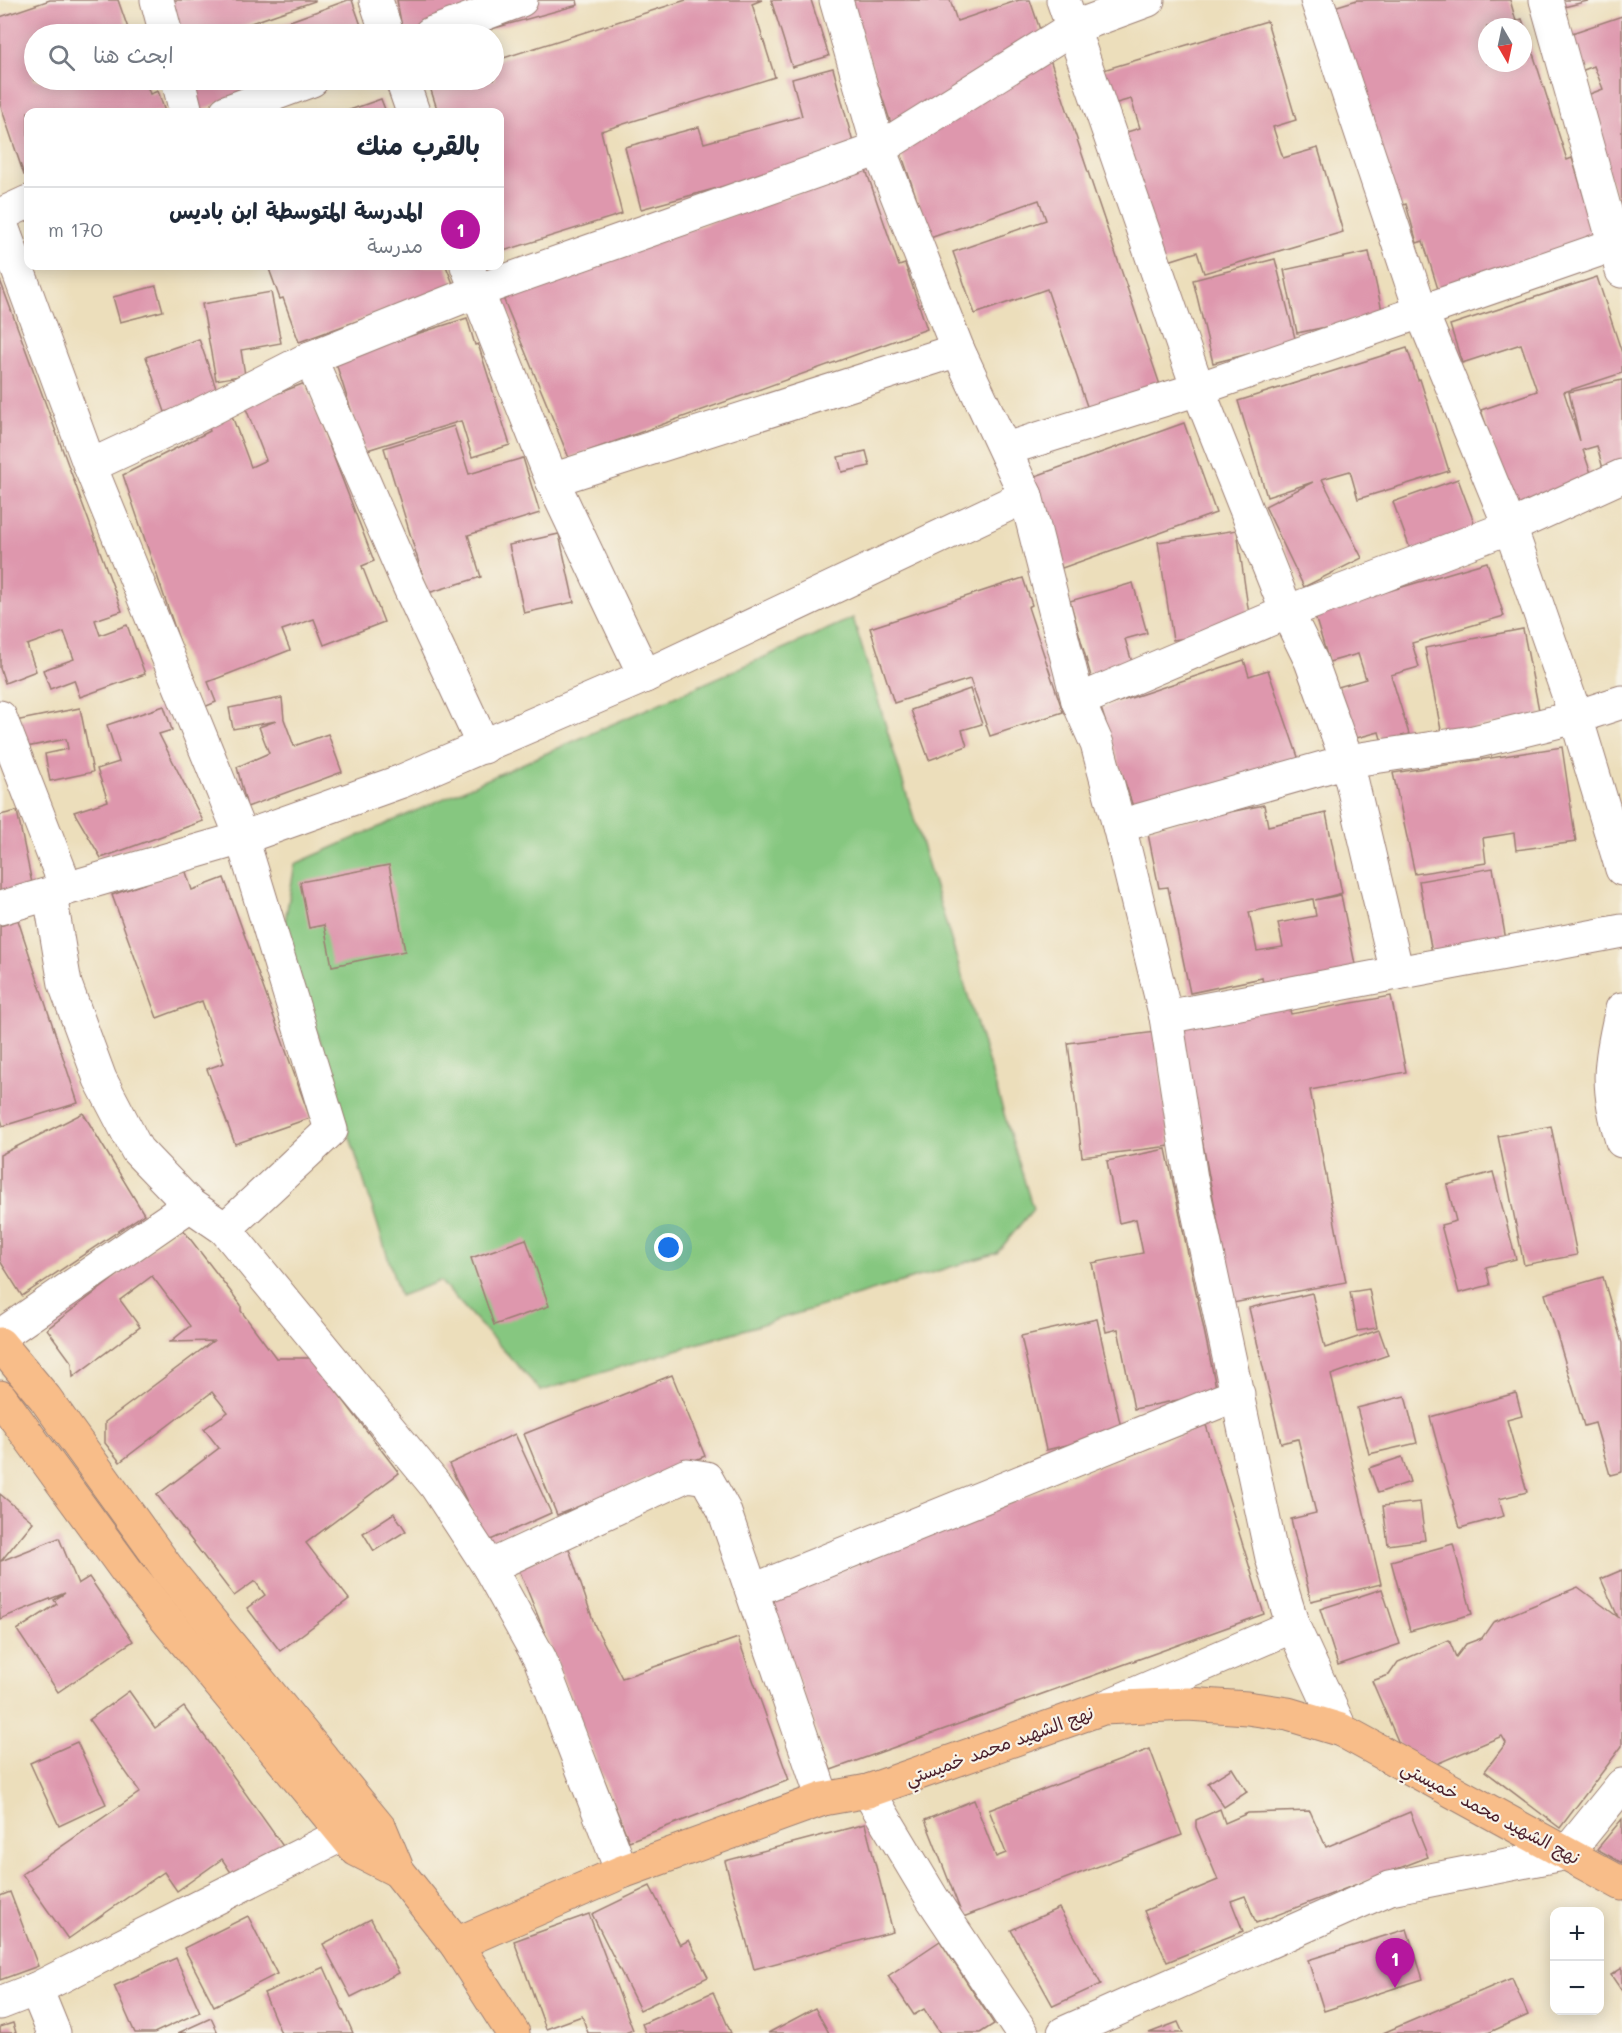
<!DOCTYPE html>
<html lang="ar">
<head>
<meta charset="utf-8">
<style>
  :root { --surface:#fff; --page:#f2f2f3; --text:#1f2937; --muted:#747a83; --line:#e0e1e3; --accent:#b5179e }
  body { margin:0; font-family:Mali,"Playpen Sans Arabic",sans-serif; background:var(--page); color:var(--text); direction:rtl }
  .controls { position:absolute; right:18px; bottom:18px; display:grid; overflow:hidden; border-radius:12px; box-shadow:0 3px 15px #0003 }
  .controls button { width:54px; height:54px; display:grid; place-items:center; padding:0; border:0; border-bottom:2px solid var(--line); background:var(--surface); color:var(--text); font:30px sans-serif }
  .compass { position:absolute; left:1478px; top:18px; width:54px; height:54px; border-radius:50%; background:var(--surface); box-shadow:0 3px 15px #0003; rotate:171deg }
  .you { position:absolute; left:669px; top:1248px; width:21px; height:21px; margin:-15px; border:4px solid #fff; border-radius:50%; background:#1a73e8; box-shadow:0 0 0 9px #1a73e833 }
  .badge { display:grid; place-items:center; width:39px; height:39px; border-radius:50%; background:var(--accent); color:#fff; font-size:20px; font-weight:700 }
  .pin { position:absolute; translate:-50% -50px; filter:drop-shadow(0 2px 3px #0008) }
  .pin::after { content:''; position:absolute; top:32px; width:21px; height:18px; background:inherit; clip-path:polygon(0 0,100% 0,50% 100%) }
  .list { margin:0; padding:0; list-style:none }
  h2 { display:flex; justify-content:space-between; align-items:center; height:78px; margin:0; padding:0 24px; font-size:26px }
  h2 small { font-size:20px; font-weight:400; color:var(--muted) }
  .list li { display:grid; grid-template-columns:39px 1fr auto; gap:18px; align-items:center; box-sizing:border-box; height:84px; padding:0 24px; border-top:2px solid var(--line) }
  .list b { display:block; font-size:22px; white-space:nowrap }
  .list p { margin:0; font-size:20px; white-space:nowrap; color:var(--muted) }
  .list em { font-size:20px; font-style:normal; color:var(--muted) }
  .icon { flex:none; width:33px; height:33px; fill:none; stroke:currentColor; stroke-width:2; stroke-linecap:round; stroke-linejoin:round }
  .map { position:relative; flex:none; width:1622px; height:2033px; overflow:hidden; direction:ltr }
  .search { position:absolute; background:var(--surface); box-shadow:0 3px 15px #0003; left:24px; top:24px; width:480px; height:66px; display:flex; align-items:center; gap:15px; box-sizing:border-box; padding:0 21px; border-radius:33px; color:var(--muted); font-size:22px }
  .panel { position:absolute; background:var(--surface); box-shadow:0 3px 15px #0003; left:24px; top:108px; width:480px; height:162px; border-radius:12px; direction:rtl }
  .map>svg:first-child { display:block }
</style>
</head>
<body>
<div class="map">
<svg width="1622" height="2033" viewBox="0 0 1622 2033">
  <rect width="100%" height="100%" fill="#f7f3e8"/>
  <filter id="ink" filterUnits="userSpaceOnUse"><feTurbulence type="fractalNoise" baseFrequency=".0167" numOctaves="2"/><feDisplacementMap in="SourceGraphic" scale="12" xChannelSelector="R" yChannelSelector="G"/><feConvolveMatrix kernelMatrix="1 2 1 2 8 2 1 2 1" color-interpolation-filters="sRGB"/></filter>
  <filter id="wash" filterUnits="userSpaceOnUse"><feTurbulence type="fractalNoise" baseFrequency=".008" numOctaves="4" result="noise"/><feDisplacementMap in="SourceGraphic" scale="24" xChannelSelector="R" yChannelSelector="G"/><feGaussianBlur stdDeviation="1.35" result="paint"/><feColorMatrix in="noise" values="0 0 0 0 0 0 0 0 0 0 0 0 0 0 0 0 0 1.4 0 .05"/><feComposite in="paint" operator="in"/></filter>
  <g filter="url(#wash)">
    <rect width="100%" height="100%" fill="#ecdebb"/>
    <!-- green -->
    <polygon fill="#86c780" stroke="#687356" stroke-width="1.5" points="853,618 1033,1209 997,1253 541,1391 440,1281 400,1296 284,927 295,864"/>
    <g id="blocks">
      <!-- building -->
      <g fill="#de97ad" fill-rule="evenodd">
        <polygon points="50,0 118,0 130,34 34,34 34,80 145,80 150,94 158,91 165,112 28,112 28,174 24,175 0,104 0,17"/>
        <polygon points="168,0 315,0 315,1 219,34 178,34"/>
        <polygon points="348,0 352,0 364,34 274,34 271,28"/>
        <polygon points="397,0 476,0 482,34 403,34"/>
        <polygon points="483,0 577,0 578,5 491,29"/>
        <polygon points="686,0 762,0 752,4 775,77 601,131 622,214 500,252 500,112 438,112 428,81 494,80 494,61"/>
        <polygon points="771,0 811,0 829,56 792,67"/>
        <polygon points="849,0 950,0 957,21 1019,0 1030,0 1162,391 1090,415 1047,289 975,314 953,252 1046,220 1039,200 930,238"/>
        <path d="M1357 0H1510L1516 21 1522 19 1567 160 1572 158 1597 239 1438 289 1423 241 1417 243 1406 204 1388 210 1311 14ZM1487 27H1523V63H1487Z"/>
        <polygon points="1558,0 1588,0 1588,1 1560,8"/>
        <polygon points="1622,16 1622,213 1582,97 1603,89 1594,66 1576,73 1563,36"/>
        <polygon points="1267,21 1296,120 1273,127 1283,158 1318,148 1343,232 1204,273 1197,252 1159,264 1114,136 1140,128 1131,99 1099,108 1090,74"/>
        <polygon points="833,68 855,150 641,209 625,147 699,127 704,143 802,116 792,79"/>
        <polygon points="186,80 287,80 227,99 200,111"/>
        <polygon points="381,99 386,112 344,112"/>
        <polygon points="866,170 899,266 905,264 927,329 569,458 501,293"/>
        <polygon points="1369,252 1383,315 1297,333 1284,270"/>
        <polygon points="1275,259 1296,342 1213,363 1193,280"/>
        <polygon points="268,266 446,266 454,286 299,342 283,298 280,299"/>
        <polygon points="1597,277 1622,353 1622,373 1564,392 1580,441 1569,392 1622,380 1622,464 1603,469 1597,446 1583,450 1595,485 1515,512 1481,410 1537,391 1521,344 1462,363 1450,325"/>
        <polygon points="0,280 122,611 95,620 100,635 127,625 145,674 80,697 74,680 50,689 43,670 74,659 64,632 27,645 36,671 5,683 0,668"/>
        <polygon points="156,286 163,311 120,322 113,297"/>
        <polygon points="271,292 281,343 241,350 245,375 216,380 202,304"/>
        <polygon points="467,318 475,345 478,344 510,445 472,457 461,421 364,451 335,360"/>
        <polygon points="199,339 218,394 165,412 146,357"/>
        <polygon points="1407,348 1418,380 1420,379 1449,471 1358,499 1350,471 1322,479 1362,558 1304,587 1265,506 1313,482 1267,497 1238,401"/>
        <polygon points="305,383 374,561 362,566 384,622 324,645 314,619 282,630 290,650 208,682 216,702 202,708 123,475 210,431 208,425 232,416 251,467 266,460 245,406"/>
        <polygon points="1184,423 1216,513 1062,568 1030,478"/>
        <polygon points="454,426 469,474 523,458 540,513 468,535 481,577 428,593 384,448"/>
        <polygon points="866,451 870,466 842,472 838,457"/>
        <polygon points="1458,479 1481,541 1416,565 1393,502"/>
        <polygon points="1237,530 1251,629 1173,640 1158,542"/>
        <polygon points="559,534 574,602 524,613 509,545"/>
        <polygon points="1487,562 1504,616 1412,643 1419,667 1391,675 1409,734 1382,742 1379,732 1353,739 1338,687 1366,679 1358,654 1329,662 1314,613"/>
        <polygon points="1023,578 1032,605 1028,607 1063,712 990,736 970,679 894,703 870,628"/>
        <polygon points="1133,583 1147,633 1125,639 1137,679 1095,691 1070,601"/>
        <polygon points="1523,629 1540,715 1442,735 1425,648"/>
        <polygon points="1244,660 1249,676 1268,670 1308,786 1135,813 1101,708"/>
        <polygon points="970,689 982,724 962,730 967,746 929,760 911,710"/>
        <polygon points="282,698 284,719 294,746 328,734 342,772 247,807 237,767 269,753 259,727 276,721 233,729 229,708"/>
        <polygon points="164,706 172,730 159,734 203,821 101,858 74,812 108,801 97,769 119,762 107,725"/>
        <polygon points="80,708 93,772 50,781 45,754 68,749 66,739 2,752 0,724"/>
        <polygon points="1562,747 1576,842 1516,850 1514,833 1483,838 1486,863 1415,874 1393,773"/>
        <path d="M1264 805 1268 826 1326 813 1342 893 1315 900 1341 895 1357 974 1265 993 1262 978 1190 993 1168 887 1159 888 1147 829ZM1313 899 1316 916 1278 923 1283 947 1257 951 1249 912Z"/>
        <polygon points="17,811 33,888 0,895 0,815"/>
        <polygon points="389,865 405,951 332,966 324,925 309,928 300,882"/>
        <polygon points="1493,868 1506,940 1432,953 1419,881"/>
        <polygon points="185,869 192,890 224,878 310,1118 235,1144 207,1069 224,1063 202,1001 157,1018 112,895"/>
        <polygon points="18,920 78,1103 3,1126 0,1116 0,926"/>
        <polygon points="1391,996 1406,1072 1310,1090 1346,1282 1233,1303 1180,1023 1288,1003 1291,1014"/>
        <polygon points="1156,1032 1170,1146 1082,1157 1068,1043"/>
        <polygon points="83,1113 144,1214 22,1296 0,1261 0,1155"/>
        <polygon points="1551,1126 1577,1255 1524,1265 1498,1136"/>
        <polygon points="1166,1149 1217,1392 1134,1409 1118,1329 1106,1332 1092,1263 1143,1253 1136,1219 1119,1223 1107,1161"/>
        <polygon points="1493,1172 1516,1259 1486,1267 1490,1285 1459,1293 1441,1225 1456,1221 1447,1185"/>
        <polygon points="181,1227 241,1305 241,1311 276,1358 311,1358 399,1473 306,1543 349,1599 280,1651 247,1608 265,1595 255,1581 234,1596 157,1495 219,1448 204,1429 228,1412 212,1392 120,1462 105,1443 105,1422 213,1341 170,1342 190,1326 152,1276 120,1300 140,1327 73,1377 72,1363 47,1329"/>
        <polygon points="526,1239 549,1306 494,1325 471,1258"/>
        <polygon points="1603,1277 1622,1343 1622,1472 1610,1475 1595,1423 1584,1426 1545,1294"/>
        <polygon points="1369,1289 1377,1328 1357,1331 1350,1292"/>
        <polygon points="1312,1293 1325,1348 1379,1330 1388,1355 1331,1375 1381,1584 1311,1601 1291,1519 1316,1513 1298,1439 1281,1443 1249,1308"/>
        <polygon points="1097,1319 1122,1432 1046,1450 1021,1336"/>
        <polygon points="672,1375 705,1456 557,1515 524,1434"/>
        <polygon points="1516,1393 1522,1416 1507,1420 1527,1492 1499,1499 1504,1516 1460,1528 1430,1417"/>
        <polygon points="1405,1396 1417,1443 1369,1454 1357,1408"/>
        <polygon points="1206,1425 1264,1614 831,1770 769,1599"/>
        <polygon points="515,1434 551,1513 486,1542 449,1464"/>
        <polygon points="1402,1457 1410,1482 1378,1493 1369,1468"/>
        <polygon points="0,1494 33,1522 1,1561 59,1538 78,1584 89,1577 133,1641 58,1692 17,1630 57,1604 54,1600 65,1593 0,1619"/>
        <polygon points="1420,1502 1425,1540 1388,1545 1383,1506"/>
        <polygon points="394,1513 406,1531 374,1551 363,1533"/>
        <polygon points="1453,1544 1472,1614 1410,1631 1391,1561"/>
        <polygon points="568,1546 595,1626 622,1678 738,1638 789,1780 629,1841 518,1567"/>
        <polygon points="1622,1570 1622,1746 1560,1828 1485,1771 1506,1743 1502,1736 1427,1768 1401,1748 1372,1681 1389,1675 1398,1662 1449,1640 1456,1657 1466,1644 1482,1638 1493,1622 1578,1587 1618,1617 1601,1579"/>
        <polygon points="1382,1589 1400,1644 1338,1665 1320,1609"/>
        <polygon points="129,1691 155,1728 184,1707 285,1849 238,1883 222,1859 177,1891 164,1872 68,1939 22,1874 140,1792 89,1720"/>
        <polygon points="77,1742 106,1804 59,1826 30,1763"/>
        <polygon points="1150,1749 1182,1835 963,1917 925,1820 974,1800 996,1857 1006,1853 989,1810"/>
        <polygon points="1232,1768 1247,1792 1224,1807 1208,1783"/>
        <polygon points="1220,1809 1225,1823 1248,1813 1310,1811 1326,1847 1410,1812 1428,1857 1256,1923 1245,1896 1231,1901 1243,1931 1167,1962 1144,1911 1218,1880 1196,1827 1196,1820"/>
        <polygon points="1622,1819 1622,1863 1597,1849"/>
        <polygon points="865,1824 893,1932 754,1969 725,1861"/>
        <polygon points="650,1886 680,1945 689,1940 708,1977 640,2010 592,1914"/>
        <polygon points="10,1892 38,1966 0,1980 0,1896"/>
        <polygon points="1059,1908 1101,1984 1053,2006 1011,1930"/>
        <polygon points="589,1914 633,2030 625,2033 588,2033 582,2016 546,2029 514,1941"/>
        <polygon points="248,1916 277,1974 214,2006 184,1948"/>
        <polygon points="371,1919 399,1973 351,1997 323,1944"/>
        <polygon points="1407,1929 1423,1979 1324,2011 1308,1960"/>
        <polygon points="940,1941 994,2024 980,2033 940,2033 924,2009 914,2015 888,1976"/>
        <polygon points="176,1958 200,2012 154,2033 135,2033 114,1986"/>
        <polygon points="324,1967 353,2033 281,2033 264,1993"/>
        <polygon points="1622,1968 1622,1991 1611,1975"/>
        <polygon points="1512,1978 1528,2015 1488,2033 1383,2033"/>
        <polygon points="713,1992 731,2033 646,2033 642,2024"/>
        <polygon points="815,2008 829,2033 768,2033"/>
        <polygon points="211,2018 218,2033 178,2033"/>
        <polygon points="1178,2022 1183,2033 1149,2033"/>
        <polygon points="13,2023 16,2033 0,2033 0,2027"/>
      </g>
    </g>
  </g>
  <g filter="url(#ink)">
    <use href="#blocks" fill-opacity="0" stroke="#9b7e73" stroke-width="1.5"/>
    <g fill="none" stroke-linecap="round" stroke-linejoin="round">
      <defs>
        <g id="minor">
          <polyline points="157,0 166,34"/>
          <polyline points="376,0 387,34"/>
          <polyline points="836,0 879,149 958,350 1026,496 1078,701 1097,744 1119,826 1166,1017 1191,1179 1272,1558 1293,1626 1341,1730"/>
          <polyline points="1063,0 1198,389 1287,612 1311,661 1347,761 1397,973 1166,1017"/>
          <polyline points="1317,0 1421,311 1510,527 1576,717 1622,869"/>
          <polyline points="1546,0 1622,271"/>
          <polyline points="430,34 521,0"/>
          <polyline points="178,80 186,112"/>
          <polyline points="402,80 413,112"/>
          <polyline points="226,112 312,80"/>
          <polyline points="0,215 28,202"/>
          <polyline points="0,221 90,466 242,838 331,1130 225,1229"/>
          <polyline points="467,266 552,480 645,676"/>
          <polyline points="310,358 409,586 484,747"/>
          <polyline points="1006,449 1198,389 1622,242"/>
          <polyline points="90,466 197,416 310,358 477,291 879,149 1072,28 1148,0"/>
          <polyline points="552,480 958,350"/>
          <polyline points="1078,701 1287,612 1510,527 1622,476"/>
          <polyline points="0,717 66,887"/>
          <polyline points="1119,826 1347,761 1474,742 1576,717 1622,702"/>
          <polyline points="50,895 65,984 100,1079 137,1150 190,1205 225,1229 436,1486 489,1567 540,1659 622,1872"/>
          <polyline points="0,908 242,838 402,781 645,676 1026,496"/>
          <polyline points="1397,973 1622,931"/>
          <path d="M1622 1009C1609 1063 1606 1087 1622 1141"/>
          <polyline points="0,1336 190,1205"/>
          <polyline points="489,1567 687,1475 706,1478 724,1510 823,1799"/>
          <polyline points="754,1590 1238,1394"/>
          <polyline points="1105,1707 1293,1626"/>
          <polyline points="868,1791 932,1898 1022,2033"/>
          <polyline points="36,1989 54,2033"/>
          <polyline points="0,2003 36,1989 343,1834"/>
          <polyline points="1064,2033 1390,1888 1567,1853 1622,1785"/>
        </g>
        <g id="major">
          <polyline points="0,1344 45,1398 170,1572 381,1830 398,1871 456,1944 622,1872 823,1799 868,1791 1103,1708 1188,1704 1247,1708 1288,1714 1341,1730 1622,1884"/>
          <polyline points="0,1397 126,1570 357,1850 398,1871"/>
          <polyline points="456,1944 513,2033"/>
        </g>
      </defs>
      <!-- minor casing -->
      <use href="#minor" stroke="#9b7e73" stroke-width="35"/>
      <!-- major casing -->
      <use href="#major" stroke="#9b7e73" stroke-width="35"/>
      <!-- minor -->
      <use href="#minor" stroke="#fff" stroke-width="33"/>
      <!-- major -->
      <use href="#major" stroke="#f8bd89" stroke-width="33"/>
    </g>
  </g>
  <g text-anchor="middle" dominant-baseline="central" stroke-width="4.5" stroke-linejoin="round" paint-order="stroke">
    <!-- street labels -->
    <g font-size="18" fill="#4a1f2b" stroke="#f7f3e8">
      <text transform="translate(999 1745) rotate(-20)">نهج الشهيد محمد خميستي</text>
      <text transform="translate(1491 1812) rotate(28)">نهج الشهيد محمد خميستي</text>
    </g>
  </g>
</svg>
<div class="controls">
<button>+</button>
<button>−</button>
</div>
<svg class="compass" viewBox="-18 -18 36 36"><path d="M0-13l5 13h-10z" fill="#e53935"/><path d="M0 13l5-13h-10z" fill="#747a83"/></svg>
<div class="you"></div>
<div class="pin badge" style="left:1395px;top:1988px">1</div>
<div class="search"><svg class="icon" aria-label="search" viewBox="0 0 24 24"><circle cx="10" cy="10" r="6"/><path d="M15 15l6 6"/></svg>ابحث هنا</div>
<section class="panel">
<h2>بالقرب منك<small></small></h2>
<ul class="list">
<li><span class="badge">1</span><div><b>المدرسة المتوسطة ابن باديس</b><p>مدرسة</p></div><em>170 m</em></li>
</ul>
</section>
</div>
</body>
</html>
